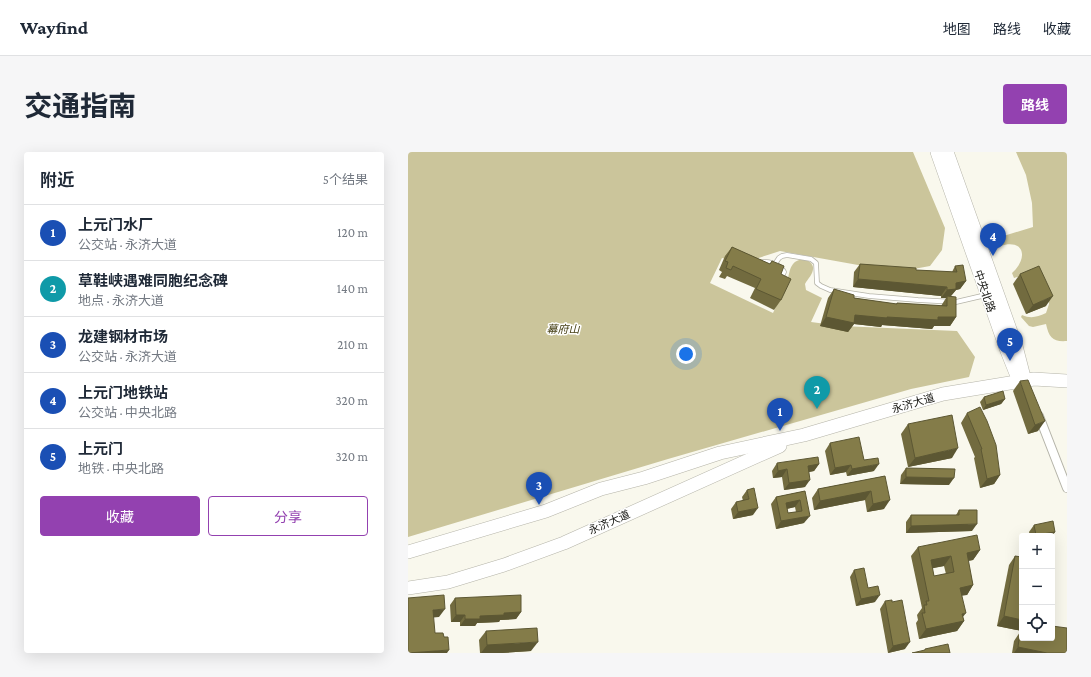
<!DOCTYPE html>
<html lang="zh">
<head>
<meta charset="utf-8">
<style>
  :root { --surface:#fff; --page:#f6f6f7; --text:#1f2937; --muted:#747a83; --line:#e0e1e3; --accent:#9341b0 }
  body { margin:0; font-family:"Crimson Pro","Noto Sans SC",serif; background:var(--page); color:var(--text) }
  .controls { position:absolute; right:12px; bottom:12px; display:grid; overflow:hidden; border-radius:4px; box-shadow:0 4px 16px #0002 }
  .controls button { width:36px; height:36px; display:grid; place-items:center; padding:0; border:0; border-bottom:1px solid var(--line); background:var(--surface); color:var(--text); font:20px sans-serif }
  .you { position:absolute; left:278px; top:202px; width:14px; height:14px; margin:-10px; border:3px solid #fff; border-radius:50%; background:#1a73e8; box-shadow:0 0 0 6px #1a73e833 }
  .badge { display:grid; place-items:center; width:26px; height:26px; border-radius:50%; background:var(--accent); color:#fff; font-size:13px; font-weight:700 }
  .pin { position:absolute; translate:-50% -33px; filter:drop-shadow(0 1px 2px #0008) }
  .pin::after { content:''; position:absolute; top:21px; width:14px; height:12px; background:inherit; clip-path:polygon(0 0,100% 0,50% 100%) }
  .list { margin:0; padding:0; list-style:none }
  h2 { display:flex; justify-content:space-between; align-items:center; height:52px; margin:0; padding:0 16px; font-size:17px }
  h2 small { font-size:13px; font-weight:400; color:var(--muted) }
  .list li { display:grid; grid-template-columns:26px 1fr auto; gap:12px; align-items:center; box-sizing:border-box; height:56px; padding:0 16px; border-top:1px solid var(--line) }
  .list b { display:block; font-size:15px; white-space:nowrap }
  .list p { margin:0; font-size:13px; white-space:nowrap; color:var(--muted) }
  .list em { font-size:13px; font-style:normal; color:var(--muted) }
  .actions { display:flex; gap:8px; padding:12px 16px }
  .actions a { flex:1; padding:9px 0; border:1px solid var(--accent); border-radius:4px; text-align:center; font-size:14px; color:var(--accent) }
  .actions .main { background:var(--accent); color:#fff }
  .icon { flex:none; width:22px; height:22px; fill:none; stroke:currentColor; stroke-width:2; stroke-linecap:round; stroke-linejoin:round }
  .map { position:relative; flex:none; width:659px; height:501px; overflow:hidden; border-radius:4px }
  header { display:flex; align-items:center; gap:24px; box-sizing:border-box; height:56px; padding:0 20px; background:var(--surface); border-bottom:1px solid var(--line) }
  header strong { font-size:19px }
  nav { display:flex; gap:22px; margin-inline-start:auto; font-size:14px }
  .intro { display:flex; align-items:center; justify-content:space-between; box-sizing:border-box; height:96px; padding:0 24px }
  h1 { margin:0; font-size:28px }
  .button { padding:10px 18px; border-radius:4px; background:var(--accent); color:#fff; font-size:14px; font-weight:700 }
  main { display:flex; gap:24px; padding:0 24px }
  aside { flex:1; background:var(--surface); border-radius:4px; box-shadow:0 4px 16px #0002 }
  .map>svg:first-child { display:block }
</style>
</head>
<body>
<header>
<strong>Wayfind</strong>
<nav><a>地图</a><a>路线</a><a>收藏</a></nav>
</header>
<div class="intro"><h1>交通指南</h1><a class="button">路线</a></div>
<main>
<aside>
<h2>附近<small>5个结果</small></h2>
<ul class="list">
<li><span class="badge" style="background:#1a4fb4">1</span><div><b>上元门水厂</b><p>公交站 · 永济大道</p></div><em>120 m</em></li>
<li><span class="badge" style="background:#0f9aa8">2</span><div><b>草鞋峡遇难同胞纪念碑</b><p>地点 · 永济大道</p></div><em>140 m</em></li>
<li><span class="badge" style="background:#1a4fb4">3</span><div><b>龙建钢材市场</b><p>公交站 · 永济大道</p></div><em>210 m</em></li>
<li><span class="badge" style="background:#1a4fb4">4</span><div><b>上元门地铁站</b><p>公交站 · 中央北路</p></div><em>320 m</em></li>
<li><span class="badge" style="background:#1a4fb4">5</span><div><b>上元门</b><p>地铁 · 中央北路</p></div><em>320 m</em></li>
</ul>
<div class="actions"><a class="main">收藏</a><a>分享</a></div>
</aside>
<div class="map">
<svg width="659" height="501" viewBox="0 0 659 501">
  <rect width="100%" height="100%" fill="#f9f8ed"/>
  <!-- green -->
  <g fill="#cbc59b">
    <path d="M0 0H505L537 76 534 98 522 114 489 120 372 99 335 111 314 106 302 131 365 161C370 150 375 140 379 130 381 124 381 117 385 112 390 105 403 106 405 115 406 121 400 127 397 132L398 138 414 146 403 170 433 174 549 179 567 205 561 225 503 237 260 307 0 385Z"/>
    <path d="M608 0H659V189C645 190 641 186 638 172L625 175 621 174 613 165 614 163C623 167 629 165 638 161L641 152 640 137 626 120 606 126 604 121C621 106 616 86 592 94L589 86 625 75 624 51 618 23Z"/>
  </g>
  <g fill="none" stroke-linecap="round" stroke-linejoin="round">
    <defs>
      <g id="service">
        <path d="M352 110C361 109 372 112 376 120L373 127"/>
        <polyline points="367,112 371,106 374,104 379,103 403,107 408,111 409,131 413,134 422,138 461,144 510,148 548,150 578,143"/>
      </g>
      <polyline id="minor" points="631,264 659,336"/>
      <g id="primary">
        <polyline points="529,0 599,199 609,224 616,228"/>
        <polyline points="539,0 608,194 616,225"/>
        <polyline points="0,400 138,359 193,337 236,326 312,301 396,283 535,242 626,227 659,229"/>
        <polyline points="0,436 40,430 96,413 156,391 372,294"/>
      </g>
    </defs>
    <!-- service casing -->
    <use href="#service" stroke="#b5b4a9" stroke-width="5.5"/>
    <!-- minor casing -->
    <use href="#minor" stroke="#b5b4a9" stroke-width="10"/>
    <!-- primary casing -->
    <use href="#primary" stroke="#b5b4a9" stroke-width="14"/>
    <!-- service -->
    <use href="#service" stroke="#fff" stroke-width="4"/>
    <!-- minor -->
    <use href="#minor" stroke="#fff" stroke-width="8"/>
    <!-- primary -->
    <use href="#primary" stroke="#fff" stroke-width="13"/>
  </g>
  <!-- wall -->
  <g fill="#726b3f" fill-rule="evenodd">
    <polygon points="324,95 362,112 364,109 373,122 373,148 366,158 342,146 347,136 319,124 317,127 311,125 314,120 311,118 317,104"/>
    <polygon points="452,112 508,118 544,120 547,114 558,129 552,137 548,138 543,144 548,165 542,174 526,174 524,177 474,173 473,175 446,172 440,180 412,174 420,146 426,137 446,146 488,152 489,151 533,154 538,146 533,146 533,144 445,135 446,120"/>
    <polygon points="612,122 638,154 618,162 605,132"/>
    <polygon points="612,229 630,279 620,282 605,239"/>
    <polygon points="576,245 597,247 593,252 575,258 572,250"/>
    <polygon points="559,261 592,323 586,332 572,336 566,306 567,305 553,271"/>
    <polygon points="500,272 544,306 500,315 493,282"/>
    <polygon points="422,291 456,308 466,319 439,324 438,320 422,323 417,299"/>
    <polygon points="369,311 411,312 406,319 401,320 397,335 376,338 374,325 365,326 364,319"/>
    <polygon points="498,316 541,333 492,332 493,323"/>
    <polygon points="477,324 476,357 459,360 457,348 406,358 404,346 410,337"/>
    <polygon points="339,338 345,363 325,367 323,357 328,350 335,349 334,345"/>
    <path d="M397 339 396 371 368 377 363 352 368 345ZM387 355 388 360 380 361 379 357Z"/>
    <polygon points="551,358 564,379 498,381 498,370 503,363 548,363"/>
    <polygon points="626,373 647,380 644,384 622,384 621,380"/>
    <path d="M510 395 572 398 565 408 560 409 565 433 559 443H554L555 465 556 469 549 479 511 487 508 471 510 468 509 463 514 456 503 404ZM536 414 538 422 526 424 524 416Z"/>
    <polygon points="607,404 614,405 614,479 589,474 601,413"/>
    <polygon points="446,418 460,436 467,450 448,454 442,425"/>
    <polygon points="47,446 113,460 108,467 92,468 91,470 69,471 67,474 52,474 52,470 43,470 42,453"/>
    <polygon points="477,449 497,497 480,501 472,457"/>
    <polygon points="78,479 123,499 94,501 72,501 71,488"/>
    <polygon points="612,480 658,501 604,501 606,489"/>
  </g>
  <!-- shaded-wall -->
  <g fill="#5c5733">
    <polygon points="450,127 539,135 533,144 445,135"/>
    <polygon points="558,129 552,137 548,138 542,145 539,144 538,146 533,146 539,138 548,131"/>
    <polygon points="645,144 638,154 618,162 625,153"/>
    <polygon points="447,163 479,165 548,165 542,174 526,174 524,177 474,173 473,175 446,172 440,180 412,174 418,165"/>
    <polygon points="597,247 593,252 575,258 578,253"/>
    <polygon points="637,269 630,279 620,282 627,273"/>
    <polygon points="550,296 544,306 500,315 507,306"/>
    <polygon points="411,312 406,319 395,321 400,314"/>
    <polygon points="471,312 466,319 439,324 444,317"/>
    <polygon points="443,313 438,320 422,323 427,316"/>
    <polygon points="379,317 374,325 365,326 370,319"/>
    <polygon points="592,323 586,332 572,336 579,327"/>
    <polygon points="498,325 546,326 541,333 492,332"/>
    <polygon points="402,328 397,335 376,338 381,331"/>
    <polygon points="463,339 457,348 406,358 412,349"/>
    <polygon points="392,348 387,355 373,358 378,351"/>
    <polygon points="482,348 476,357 459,360 465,352"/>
    <polygon points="350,356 345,363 325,367 330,360"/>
    <polygon points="402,364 396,371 368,377 373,369"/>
    <polygon points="569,372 564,379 498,381 503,374"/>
    <polygon points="647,380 644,384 628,384 628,383"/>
    <polygon points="572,398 565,408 552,410 559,401"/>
    <polygon points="543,404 536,414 516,418 523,408"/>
    <polygon points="565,433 559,443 546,445 552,436"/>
    <polygon points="472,443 467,450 448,454 453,447"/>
    <polygon points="37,457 31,465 20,466 25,458"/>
    <polygon points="113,460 108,467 92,468 91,470 69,471 67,474 52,474 57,467 72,464 96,461"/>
    <polygon points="558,461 551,470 556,469 549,479 511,487 518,477 554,462"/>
    <polygon points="48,463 57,463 52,470 43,470"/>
    <polygon points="596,464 614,468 614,479 589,474"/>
    <polygon points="130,490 123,499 94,501 73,501 79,493"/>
    <polygon points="502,490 497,497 480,501 485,494"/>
    <polygon points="610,495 639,501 606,501"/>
    <polygon points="41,498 39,501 3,501 4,500"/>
  </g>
  <!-- building -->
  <g fill="#847c49" stroke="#5c5733" fill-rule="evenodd">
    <polygon points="324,95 362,112 364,109 376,114 373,122 383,127 373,148 348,137 353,127 325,114 323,118 318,116 320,110 317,109"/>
    <polygon points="452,112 508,116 508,118 549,120 547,114 555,113 558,129 548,131 548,137 539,138 539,135 450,127"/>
    <polygon points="631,114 645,144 625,153 612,122"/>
    <polygon points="426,137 446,143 446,146 489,152 489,151 539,154 539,144 548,145 548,165 530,165 530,168 479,165 479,166 447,163 446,171 418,165"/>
    <polygon points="620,228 637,269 627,273 612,229"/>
    <polygon points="595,239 597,247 578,253 576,245"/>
    <polygon points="572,255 579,269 588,293 592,323 579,327 573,297 574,297 559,261"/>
    <polygon points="544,263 550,296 507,306 500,272"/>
    <polygon points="451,285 456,308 470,306 471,312 444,317 443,313 427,316 422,291"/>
    <polygon points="410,305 411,312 400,314 402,328 381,331 379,317 370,319 369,311"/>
    <polygon points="498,316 547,317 546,326 498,325"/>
    <polygon points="477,324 482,348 465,352 463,339 412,349 410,337"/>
    <polygon points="346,336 350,356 330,360 328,350 341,347 339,338"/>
    <path d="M397 339 402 364 373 369 368 345ZM392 348 394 359 380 361 378 351Z"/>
    <polygon points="551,358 569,358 569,372 503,374 503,363 551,363"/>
    <polygon points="645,369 647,380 628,383 626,373"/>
    <path d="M569 383 572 398 559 401 565 433 552 436 558 461 554 462 556 469 518 477 514 461H517L516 453H519L518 449H521L510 395ZM543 404 546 420 526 424 523 408Z"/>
    <polygon points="607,404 614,405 614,468 596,464"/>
    <polygon points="644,411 646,411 644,422"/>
    <polygon points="456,416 460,436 470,434 472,443 453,447 446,418"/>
    <polygon points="36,443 37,457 25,458 27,481 35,481 36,485 40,485 41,498 0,501 0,446"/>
    <polygon points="113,443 113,460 96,461 96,463 72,464 72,467 57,467 57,463 48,463 47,446"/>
    <polygon points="484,448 484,450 494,448 502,490 485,494 477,449"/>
    <polygon points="644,474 659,476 659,497 658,501 639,501 610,495 612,480 614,480 614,486 644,486"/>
    <polygon points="129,476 130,490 79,493 78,479"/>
    <polygon points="540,492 542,501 504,501 517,498 517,497"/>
  </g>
  <g text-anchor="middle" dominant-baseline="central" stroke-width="3" stroke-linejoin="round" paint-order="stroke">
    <!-- street labels -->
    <g font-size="11" fill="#191915" stroke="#fff">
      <text transform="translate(577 139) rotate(71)">中央北路</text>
      <text transform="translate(505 251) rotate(-16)">永济大道</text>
      <text transform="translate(201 370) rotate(-24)">永济大道</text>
    </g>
    <!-- park labels -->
    <g font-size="11" font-style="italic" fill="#474117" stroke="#fff">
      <text x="155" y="177">幕府山</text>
    </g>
  </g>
</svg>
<div class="controls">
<button>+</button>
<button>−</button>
<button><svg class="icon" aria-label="locate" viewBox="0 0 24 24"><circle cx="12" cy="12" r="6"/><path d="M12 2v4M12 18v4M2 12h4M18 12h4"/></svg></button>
</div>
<div class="you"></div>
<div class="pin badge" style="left:372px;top:279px;background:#1a4fb4">1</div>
<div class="pin badge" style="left:409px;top:257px;background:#0f9aa8">2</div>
<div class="pin badge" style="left:131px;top:353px;background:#1a4fb4">3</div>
<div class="pin badge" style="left:585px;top:104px;background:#1a4fb4">4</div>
<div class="pin badge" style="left:602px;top:209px;background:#1a4fb4">5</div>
</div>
</main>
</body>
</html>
